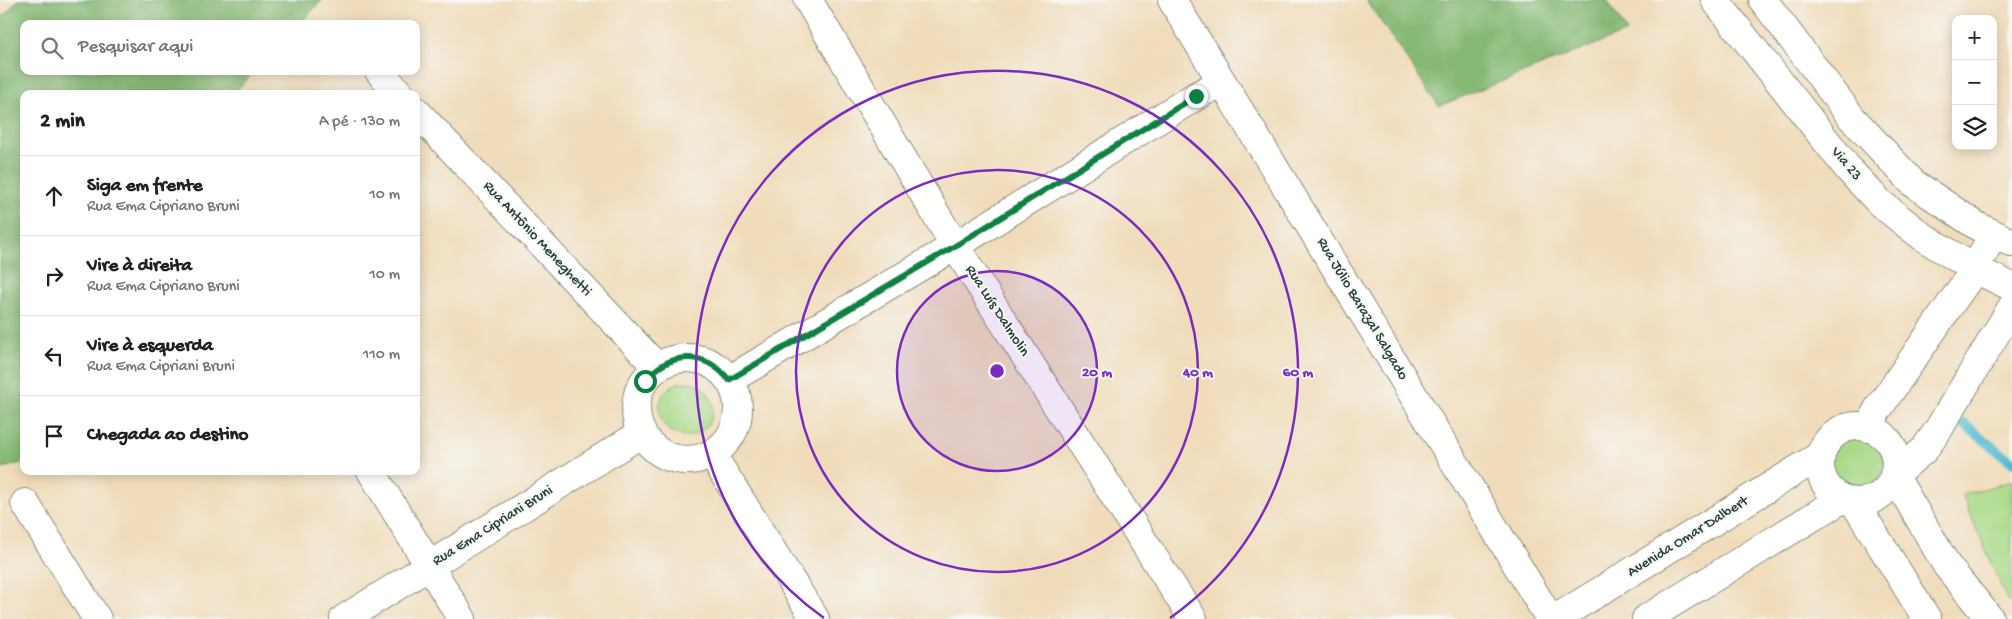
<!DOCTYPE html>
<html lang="pt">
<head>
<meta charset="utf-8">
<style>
  :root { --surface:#fff; --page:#f6f6f6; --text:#202124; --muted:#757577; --line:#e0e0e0 }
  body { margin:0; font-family:"Gochi Hand",sans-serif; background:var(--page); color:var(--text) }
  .controls { position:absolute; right:15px; top:15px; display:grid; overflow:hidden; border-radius:10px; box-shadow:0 2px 12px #0003 }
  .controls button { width:45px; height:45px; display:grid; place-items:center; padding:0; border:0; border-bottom:1px solid var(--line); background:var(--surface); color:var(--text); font:25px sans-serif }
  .stop { position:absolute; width:15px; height:15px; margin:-11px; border:4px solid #0b8043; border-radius:50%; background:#fff }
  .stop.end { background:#0b8043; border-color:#fff; box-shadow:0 1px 5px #0008 }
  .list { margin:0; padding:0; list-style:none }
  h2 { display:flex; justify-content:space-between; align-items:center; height:65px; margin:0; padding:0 20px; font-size:21px }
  h2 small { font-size:16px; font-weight:400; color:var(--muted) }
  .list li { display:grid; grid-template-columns:32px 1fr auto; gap:15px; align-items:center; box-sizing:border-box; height:80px; padding:0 20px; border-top:1px solid var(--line) }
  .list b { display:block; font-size:19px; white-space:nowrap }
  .list p { margin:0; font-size:16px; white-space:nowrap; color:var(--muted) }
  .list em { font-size:16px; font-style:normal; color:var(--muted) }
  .icon { flex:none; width:28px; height:28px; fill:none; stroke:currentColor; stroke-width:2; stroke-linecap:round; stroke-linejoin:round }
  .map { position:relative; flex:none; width:2012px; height:619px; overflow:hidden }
  .search { position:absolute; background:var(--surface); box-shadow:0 2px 12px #0003; left:20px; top:20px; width:400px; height:55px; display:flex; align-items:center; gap:12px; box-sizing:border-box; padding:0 18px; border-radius:10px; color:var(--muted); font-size:19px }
  .panel { position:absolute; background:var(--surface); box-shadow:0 2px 12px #0003; left:20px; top:90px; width:400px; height:385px; border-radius:10px }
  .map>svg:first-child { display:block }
</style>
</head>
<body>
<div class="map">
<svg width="2012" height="619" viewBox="0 0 2012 619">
  <rect width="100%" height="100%" fill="#f6f6f2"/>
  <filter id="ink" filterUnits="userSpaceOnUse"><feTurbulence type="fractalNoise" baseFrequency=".02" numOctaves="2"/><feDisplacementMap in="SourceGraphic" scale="10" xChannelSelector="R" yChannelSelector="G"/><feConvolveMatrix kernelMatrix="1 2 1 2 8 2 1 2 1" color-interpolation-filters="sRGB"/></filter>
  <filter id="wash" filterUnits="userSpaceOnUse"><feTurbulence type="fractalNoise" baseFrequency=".0096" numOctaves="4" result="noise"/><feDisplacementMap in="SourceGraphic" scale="20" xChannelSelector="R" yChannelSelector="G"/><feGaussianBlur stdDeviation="1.12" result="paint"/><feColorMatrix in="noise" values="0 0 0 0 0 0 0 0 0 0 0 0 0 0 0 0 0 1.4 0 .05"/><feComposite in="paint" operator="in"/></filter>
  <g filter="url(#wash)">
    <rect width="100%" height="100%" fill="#f0dcba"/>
    <!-- green -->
    <g fill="#a8d987" stroke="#648b5e">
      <circle cx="686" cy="409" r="27"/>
      <circle cx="1857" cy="464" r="27"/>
      <polygon points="2012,481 2012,603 2007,600 1962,495"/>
    </g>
    <!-- forest -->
    <g fill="#86b974" stroke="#527b54">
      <polygon points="18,0 322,0 300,24 24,24 24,71 255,71 233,94 24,94 24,462 0,469 0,20"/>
      <polygon points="1366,0 1607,0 1627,32 1439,106"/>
    </g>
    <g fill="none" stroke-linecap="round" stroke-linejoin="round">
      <!-- stream -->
      <polyline stroke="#55bbd3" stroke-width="10" points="1964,424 2012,462"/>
    </g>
  </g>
  <g filter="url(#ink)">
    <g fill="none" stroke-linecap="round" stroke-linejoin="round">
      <defs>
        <g id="minor">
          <polyline points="808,0 955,246 1193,619"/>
          <polyline points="1172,0 1550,619"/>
          <polyline points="1715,0 1850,171 1880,203 1923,237 1975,269 2012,287"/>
          <polyline points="1763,0 1852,118 1913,183 1977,226 2012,243"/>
          <polyline points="379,71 400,94"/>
          <polyline points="416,111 657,367"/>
          <circle cx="687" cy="409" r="51"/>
          <polyline points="729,380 955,246 1196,96 1222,82"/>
          <polyline points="1868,428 1878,409 1975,269 1993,234"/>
          <polyline points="711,453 815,619"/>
          <polyline points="371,471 462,619"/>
          <polyline points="1894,475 1924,450 1938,430 2012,307"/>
          <polyline points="25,503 97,619"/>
          <polyline points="344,619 642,433"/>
        </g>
        <g id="tertiary">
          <circle cx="1858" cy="464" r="38"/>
          <polyline points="1894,475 1947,566 1990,619"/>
          <polyline points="1854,502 1927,619"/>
          <polyline points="1555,619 1821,455"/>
          <polyline points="1646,619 1842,499"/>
        </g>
      </defs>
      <!-- minor casing -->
      <use href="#minor" stroke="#888c77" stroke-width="30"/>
      <!-- tertiary casing -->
      <use href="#tertiary" stroke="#888c77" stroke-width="30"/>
      <!-- minor -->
      <use href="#minor" stroke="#fff" stroke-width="28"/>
      <!-- tertiary -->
      <use href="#tertiary" stroke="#fff" stroke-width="28"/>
    </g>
  </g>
  <g fill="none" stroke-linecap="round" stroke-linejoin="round" filter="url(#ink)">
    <!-- route -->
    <path stroke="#0b8043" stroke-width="6" d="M645 381C669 351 705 350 729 380L955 246 1196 96"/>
  </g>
  <!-- distance rings -->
  <circle cx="997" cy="371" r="100" fill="#7b2cbf" fill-opacity=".12"/>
  <g fill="none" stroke="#7b2cbf" stroke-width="2.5">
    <circle cx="997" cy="371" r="100"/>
    <circle cx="997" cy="371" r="201"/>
    <path d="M824 618A301 301 0 1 1 1170 618"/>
  </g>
  <g text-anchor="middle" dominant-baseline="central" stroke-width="4" stroke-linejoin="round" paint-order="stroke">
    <!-- street labels -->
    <g font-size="15" fill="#1f3d34" stroke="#f6f6f2">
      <text transform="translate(1846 164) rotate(50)">Via 23</text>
      <text transform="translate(537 239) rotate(47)">Rua Antônio Meneghetti</text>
      <text transform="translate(1362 309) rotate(59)">Rua Júlio Barazal Salgado</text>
      <text transform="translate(997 311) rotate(57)">Rua Luís Dalmolin</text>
      <text transform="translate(493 526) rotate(-32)">Rua Ema Cipriani Bruni</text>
      <text transform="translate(1688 537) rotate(-32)">Avenida Omar Dalbert</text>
    </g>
  </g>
  <circle cx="997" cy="371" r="8" fill="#7b2cbf" stroke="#f6f6f2" stroke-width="2.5"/>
  <g font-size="15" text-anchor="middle" font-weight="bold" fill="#7b2cbf" stroke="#f6f6f2" stroke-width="4" stroke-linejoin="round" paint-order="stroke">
    <text x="1097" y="376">20 m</text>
    <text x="1198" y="376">40 m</text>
    <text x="1298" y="376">60 m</text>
  </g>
</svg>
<div class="controls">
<button>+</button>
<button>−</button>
<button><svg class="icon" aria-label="layers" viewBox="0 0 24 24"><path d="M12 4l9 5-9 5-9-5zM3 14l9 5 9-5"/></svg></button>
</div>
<div class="stop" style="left:645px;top:381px"></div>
<div class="stop end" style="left:1196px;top:96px"></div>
<div class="search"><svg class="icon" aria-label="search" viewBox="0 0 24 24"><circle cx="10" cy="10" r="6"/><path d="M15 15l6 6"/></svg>Pesquisar aqui</div>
<section class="panel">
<h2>2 min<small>A pé · 130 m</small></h2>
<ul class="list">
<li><svg class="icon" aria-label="ahead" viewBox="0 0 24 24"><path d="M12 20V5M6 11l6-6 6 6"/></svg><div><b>Siga em frente</b><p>Rua Ema Cipriano Bruni</p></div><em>10 m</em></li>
<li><svg class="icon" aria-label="right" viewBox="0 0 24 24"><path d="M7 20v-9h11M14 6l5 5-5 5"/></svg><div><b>Vire à direita</b><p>Rua Ema Cipriano Bruni</p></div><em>10 m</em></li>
<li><svg class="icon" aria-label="left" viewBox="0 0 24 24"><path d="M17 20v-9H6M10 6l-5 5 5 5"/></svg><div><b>Vire à esquerda</b><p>Rua Ema Cipriani Bruni</p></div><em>110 m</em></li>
<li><svg class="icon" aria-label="arrive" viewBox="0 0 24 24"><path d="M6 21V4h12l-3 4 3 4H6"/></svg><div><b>Chegada ao destino</b></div></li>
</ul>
</section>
</div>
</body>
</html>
